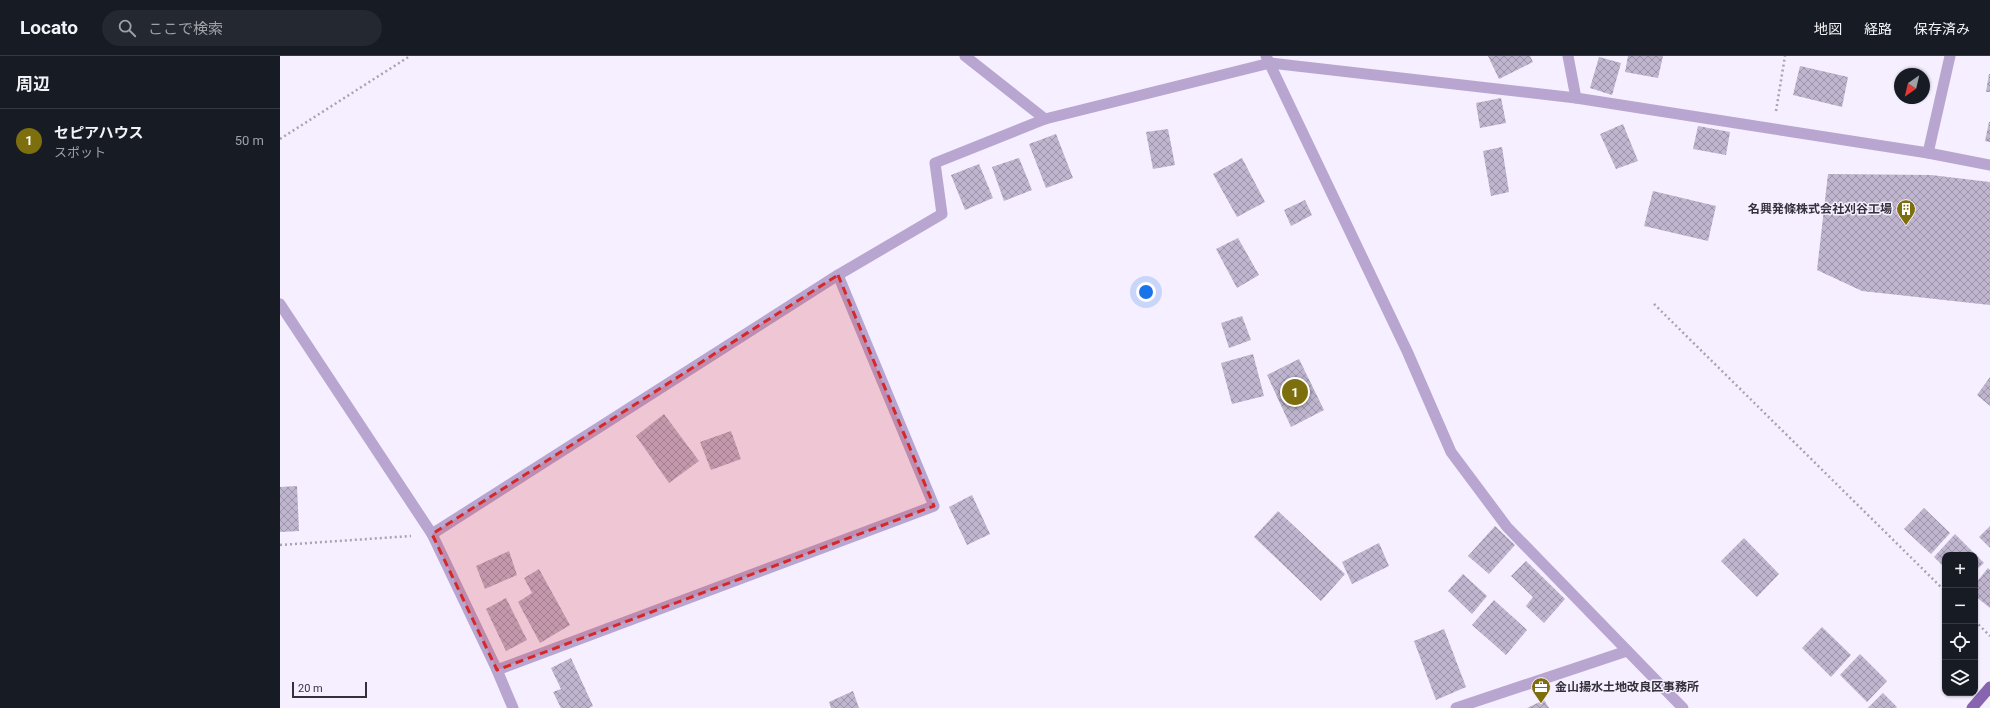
<!DOCTYPE html>
<html lang="ja">
<head>
<meta charset="utf-8">
<style>
  :root { --surface:#171b24; --page:#242831; --text:#f1f3f6; --muted:#9ea1a6; --line:#363941; --accent:#7d6f0e }
  body { margin:0; font-family:Roboto,"Noto Sans JP",sans-serif; background:var(--page); color:var(--text) }
  .controls { position:absolute; right:12px; bottom:12px; display:grid; overflow:hidden; border-radius:8px; box-shadow:0 1px 3px #0004 }
  .controls button { width:36px; height:36px; display:grid; place-items:center; padding:0; border:0; border-bottom:1px solid var(--line); background:var(--surface); color:var(--text); font:20px sans-serif }
  .compass { position:absolute; left:1614px; top:12px; width:36px; height:36px; border-radius:50%; background:var(--surface); box-shadow:0 1px 3px #0004; rotate:214deg }
  .scale { position:absolute; left:12px; bottom:10px; width:75px; box-sizing:border-box; padding-left:4px; border:2px solid #35313b; border-top:0; font-size:11px; line-height:14px; white-space:nowrap; color:#35313b; -webkit-text-stroke:3px #f5efff; paint-order:stroke }
  .you { position:absolute; left:866px; top:236px; width:14px; height:14px; margin:-10px; border:3px solid #fff; border-radius:50%; background:#1a73e8; box-shadow:0 0 0 6px #1a73e833 }
  .badge { display:grid; place-items:center; width:26px; height:26px; border-radius:50%; background:var(--accent); color:#fff; font-size:13px; font-weight:700 }
  .pin { position:absolute; translate:-50% -50%; border:2px solid #fff; box-shadow:0 1px 4px #0006 }
  .list { margin:0; padding:0; list-style:none }
  h2 { display:flex; justify-content:space-between; align-items:center; height:52px; margin:0; padding:0 16px; font-size:17px }
  h2 small { font-size:13px; font-weight:400; color:var(--muted) }
  .list li { display:grid; grid-template-columns:26px 1fr auto; gap:12px; align-items:center; box-sizing:border-box; height:64px; padding:0 16px; border-top:1px solid var(--line) }
  .list b { display:block; font-size:15px; white-space:nowrap }
  .list p { margin:0; font-size:13px; white-space:nowrap; color:var(--muted) }
  .list em { font-size:13px; font-style:normal; color:var(--muted) }
  .icon { flex:none; width:22px; height:22px; fill:none; stroke:currentColor; stroke-width:2; stroke-linecap:round; stroke-linejoin:round }
  .map { position:relative; flex:none; width:1710px; height:652px; overflow:hidden }
  header { display:flex; align-items:center; gap:24px; box-sizing:border-box; height:56px; padding:0 20px; background:var(--surface); border-bottom:1px solid var(--line) }
  header strong { font-size:19px }
  nav { display:flex; gap:22px; margin-inline-start:auto; font-size:14px }
  .search { width:280px; height:36px; background:var(--page); display:flex; align-items:center; gap:10px; box-sizing:border-box; padding:0 14px; border-radius:22px; color:var(--muted); font-size:15px }
  main { display:flex }
  aside { flex:1; background:var(--surface) }
  .map>svg:first-child { display:block }
</style>
</head>
<body>
<header>
<strong>Locato</strong>
<div class="search"><svg class="icon" aria-label="search" viewBox="0 0 24 24"><circle cx="10" cy="10" r="6"/><path d="M15 15l6 6"/></svg>ここで検索</div>
<nav><a>地図</a><a>経路</a><a>保存済み</a></nav>
</header>
<main>
<aside>
<h2>周辺<small></small></h2>
<ul class="list">
<li><span class="badge">1</span><div><b>セピアハウス</b><p>スポット</p></div><em>50 m</em></li>
</ul>
</aside>
<div class="map">
<svg width="1710" height="652" viewBox="0 0 1710 652">
  <defs>
    <pattern id="building-cross-hatch" width="8" height="8" patternUnits="userSpaceOnUse"><rect width="8" height="8" fill="#bfb5ce"/><path d="M0 0l8 8M0 8l8-8" fill="none" stroke="#9c94a8"/></pattern>
  </defs>
  <rect width="100%" height="100%" fill="#f5efff"/>
  <!-- building -->
  <g fill="url(#building-cross-hatch)">
    <polygon points="1208,0 1250,0 1253,6 1219,23"/>
    <polygon points="1348,0 1383,0 1378,22 1345,16"/>
    <polygon points="1319,1 1341,7 1332,39 1310,32"/>
    <polygon points="1520,10 1568,21 1562,51 1513,39"/>
    <polygon points="1709,18 1710,18 1710,36 1706,36"/>
    <polygon points="1221,42 1226,67 1200,72 1196,47"/>
    <polygon points="1709,66 1710,66 1710,86 1705,85"/>
    <polygon points="1343,68 1358,105 1336,113 1320,78"/>
    <polygon points="1418,70 1450,76 1446,99 1413,93"/>
    <polygon points="888,73 895,109 873,113 866,76"/>
    <polygon points="776,78 793,122 766,132 749,88"/>
    <polygon points="1222,91 1229,136 1211,140 1203,95"/>
    <polygon points="739,102 752,134 724,145 712,111"/>
    <polygon points="962,102 985,146 957,161 933,118"/>
    <polygon points="699,108 713,142 685,154 671,119"/>
    <polygon points="1548,118 1651,119 1710,126 1710,249 1582,235 1537,214"/>
    <polygon points="1373,135 1436,150 1428,185 1364,170"/>
    <polygon points="1025,144 1032,159 1011,170 1004,154"/>
    <polygon points="958,182 979,219 957,232 936,193"/>
    <polygon points="962,260 971,284 949,292 941,267"/>
    <polygon points="973,298 984,340 952,348 941,307"/>
    <polygon points="1019,303 1044,354 1011,371 987,319"/>
    <polygon points="1710,321 1710,350 1697,339"/>
    <polygon points="384,358 419,405 389,427 356,380"/>
    <polygon points="451,375 461,403 431,414 420,386"/>
    <polygon points="17,430 19,475 0,476 0,431"/>
    <polygon points="692,439 710,478 687,489 669,451"/>
    <polygon points="1644,452 1670,477 1651,498 1624,473"/>
    <polygon points="998,455 1065,518 1041,545 974,481"/>
    <polygon points="1215,470 1235,489 1209,518 1188,500"/>
    <polygon points="1710,470 1710,492 1699,481"/>
    <polygon points="1675,478 1704,507 1695,515 1695,499 1665,499 1665,512 1654,501"/>
    <polygon points="1464,482 1499,518 1477,541 1441,505"/>
    <polygon points="1099,487 1109,510 1072,528 1062,506"/>
    <polygon points="229,495 237,519 205,533 196,510"/>
    <polygon points="1246,505 1285,543 1264,567 1246,550 1253,541 1231,520"/>
    <polygon points="1708,512 1710,514 1710,552 1695,540 1695,528"/>
    <polygon points="259,513 290,569 260,587 238,546 252,537 244,522"/>
    <polygon points="1183,518 1207,540 1192,558 1168,535"/>
    <polygon points="226,542 247,584 226,595 206,553"/>
    <polygon points="1214,544 1247,574 1226,599 1192,569"/>
    <polygon points="1542,571 1571,599 1551,621 1522,592"/>
    <polygon points="1164,573 1186,631 1156,644 1134,585"/>
    <polygon points="1580,598 1607,625 1587,646 1560,619"/>
    <polygon points="291,602 313,650 309,652 281,652 273,636 281,633 271,612"/>
    <polygon points="573,635 579,652 551,652 549,646"/>
    <polygon points="1603,637 1617,651 1616,652 1588,652"/>
    <polygon points="1264,644 1269,652 1247,652"/>
  </g>
  <g fill="none" stroke-linecap="round" stroke-linejoin="round">
    <!-- path -->
    <g stroke="#a8a3b0" stroke-width="2.5" stroke-dasharray="2 3" stroke-linecap="butt">
      <polyline points="1496,55 1505,0"/>
      <polyline points="0,83 130,0"/>
      <polyline points="1374,248 1665,535"/>
      <polyline points="0,489 131,480"/>
      <polyline points="1695,565 1710,580"/>
    </g>
    <!-- minor -->
    <g stroke="#b8a6d0" stroke-width="11">
      <polyline points="685,0 765,63"/>
      <polyline points="986,0 1127,295 1171,396 1227,471 1403,652"/>
      <polyline points="1288,0 1296,42"/>
      <polyline points="1648,97 1670,0"/>
      <polyline points="0,248 152,478 217,614 233,652"/>
      <polyline points="152,478 558,219 662,158 655,107 765,63 990,7 1296,42 1648,97 1710,109"/>
      <polyline points="217,614 654,450 558,219"/>
      <polyline points="1176,652 1347,595"/>
    </g>
    <!-- primary -->
    <polyline stroke="#8764b0" stroke-width="11" points="1692,652 1710,631"/>
  </g>
  <!-- marked area -->
  <path fill="#d62828" fill-opacity="0.2" stroke="#d62828" stroke-width="3" stroke-dasharray="8 5" stroke-linejoin="round" d="M558 219 654 450 217 614 152 478Z"/>
  <!-- icons -->
  <defs>
    <symbol id="building-pin" viewBox="-11 -11 22 30"><path d="M0 17L-7.5 6A9.5 9.5 0 1 1 7.5 6Z" fill="#7d6f0e" stroke="#f5efff"/><path d="M-4-6H4V6H1V3H-1V6H-4ZM-2.5-4.3h1.7v1.8h-1.7ZM.8-4.3h1.7v1.8H.8ZM-2.5-1h1.7V.8h-1.7ZM.8-1h1.7V.8H.8Z" fill="#fff"/></symbol>
    <symbol id="office-pin" viewBox="-11 -11 22 30"><path d="M0 17L-7.5 6A9.5 9.5 0 1 1 7.5 6Z" fill="#7d6f0e" stroke="#f5efff"/><path d="M-6-3h4V-5.5h4V-3h4V5H-6ZM-1-4.5V-3h2v-1.5ZM-6 0V1H6V0Z" fill="#fff"/></symbol>
  </defs>
  <g fill-rule="evenodd">
    <use href="#building-pin" x="1615" y="142" width="22" height="30"/>
    <use href="#office-pin" x="1250" y="620" width="22" height="30"/>
  </g>
  <g text-anchor="middle" dominant-baseline="central" stroke-width="3" stroke-linejoin="round" paint-order="stroke">
    <!-- poi labels -->
    <g font-size="12" font-weight="bold" fill="#35313b" stroke="#f5efff" text-anchor="end">
      <text x="1612" y="153">名興発條株式会社刈谷工場</text>
      <text x="1275" y="631" text-anchor="start">金山揚水土地改良区事務所</text>
    </g>
  </g>
</svg>
<div class="controls">
<button>+</button>
<button>−</button>
<button><svg class="icon" aria-label="locate" viewBox="0 0 24 24"><circle cx="12" cy="12" r="6"/><path d="M12 2v4M12 18v4M2 12h4M18 12h4"/></svg></button>
<button><svg class="icon" aria-label="layers" viewBox="0 0 24 24"><path d="M12 4l9 5-9 5-9-5zM3 14l9 5 9-5"/></svg></button>
</div>
<svg class="compass" viewBox="-18 -18 36 36"><path d="M0-13l5 13h-10z" fill="#e53935"/><path d="M0 13l5-13h-10z" fill="#9ea1a6"/></svg>
<div class="scale">20 m</div>
<div class="you"></div>
<div class="pin badge" style="left:1015px;top:336px">1</div>
</div>
</main>
</body>
</html>
